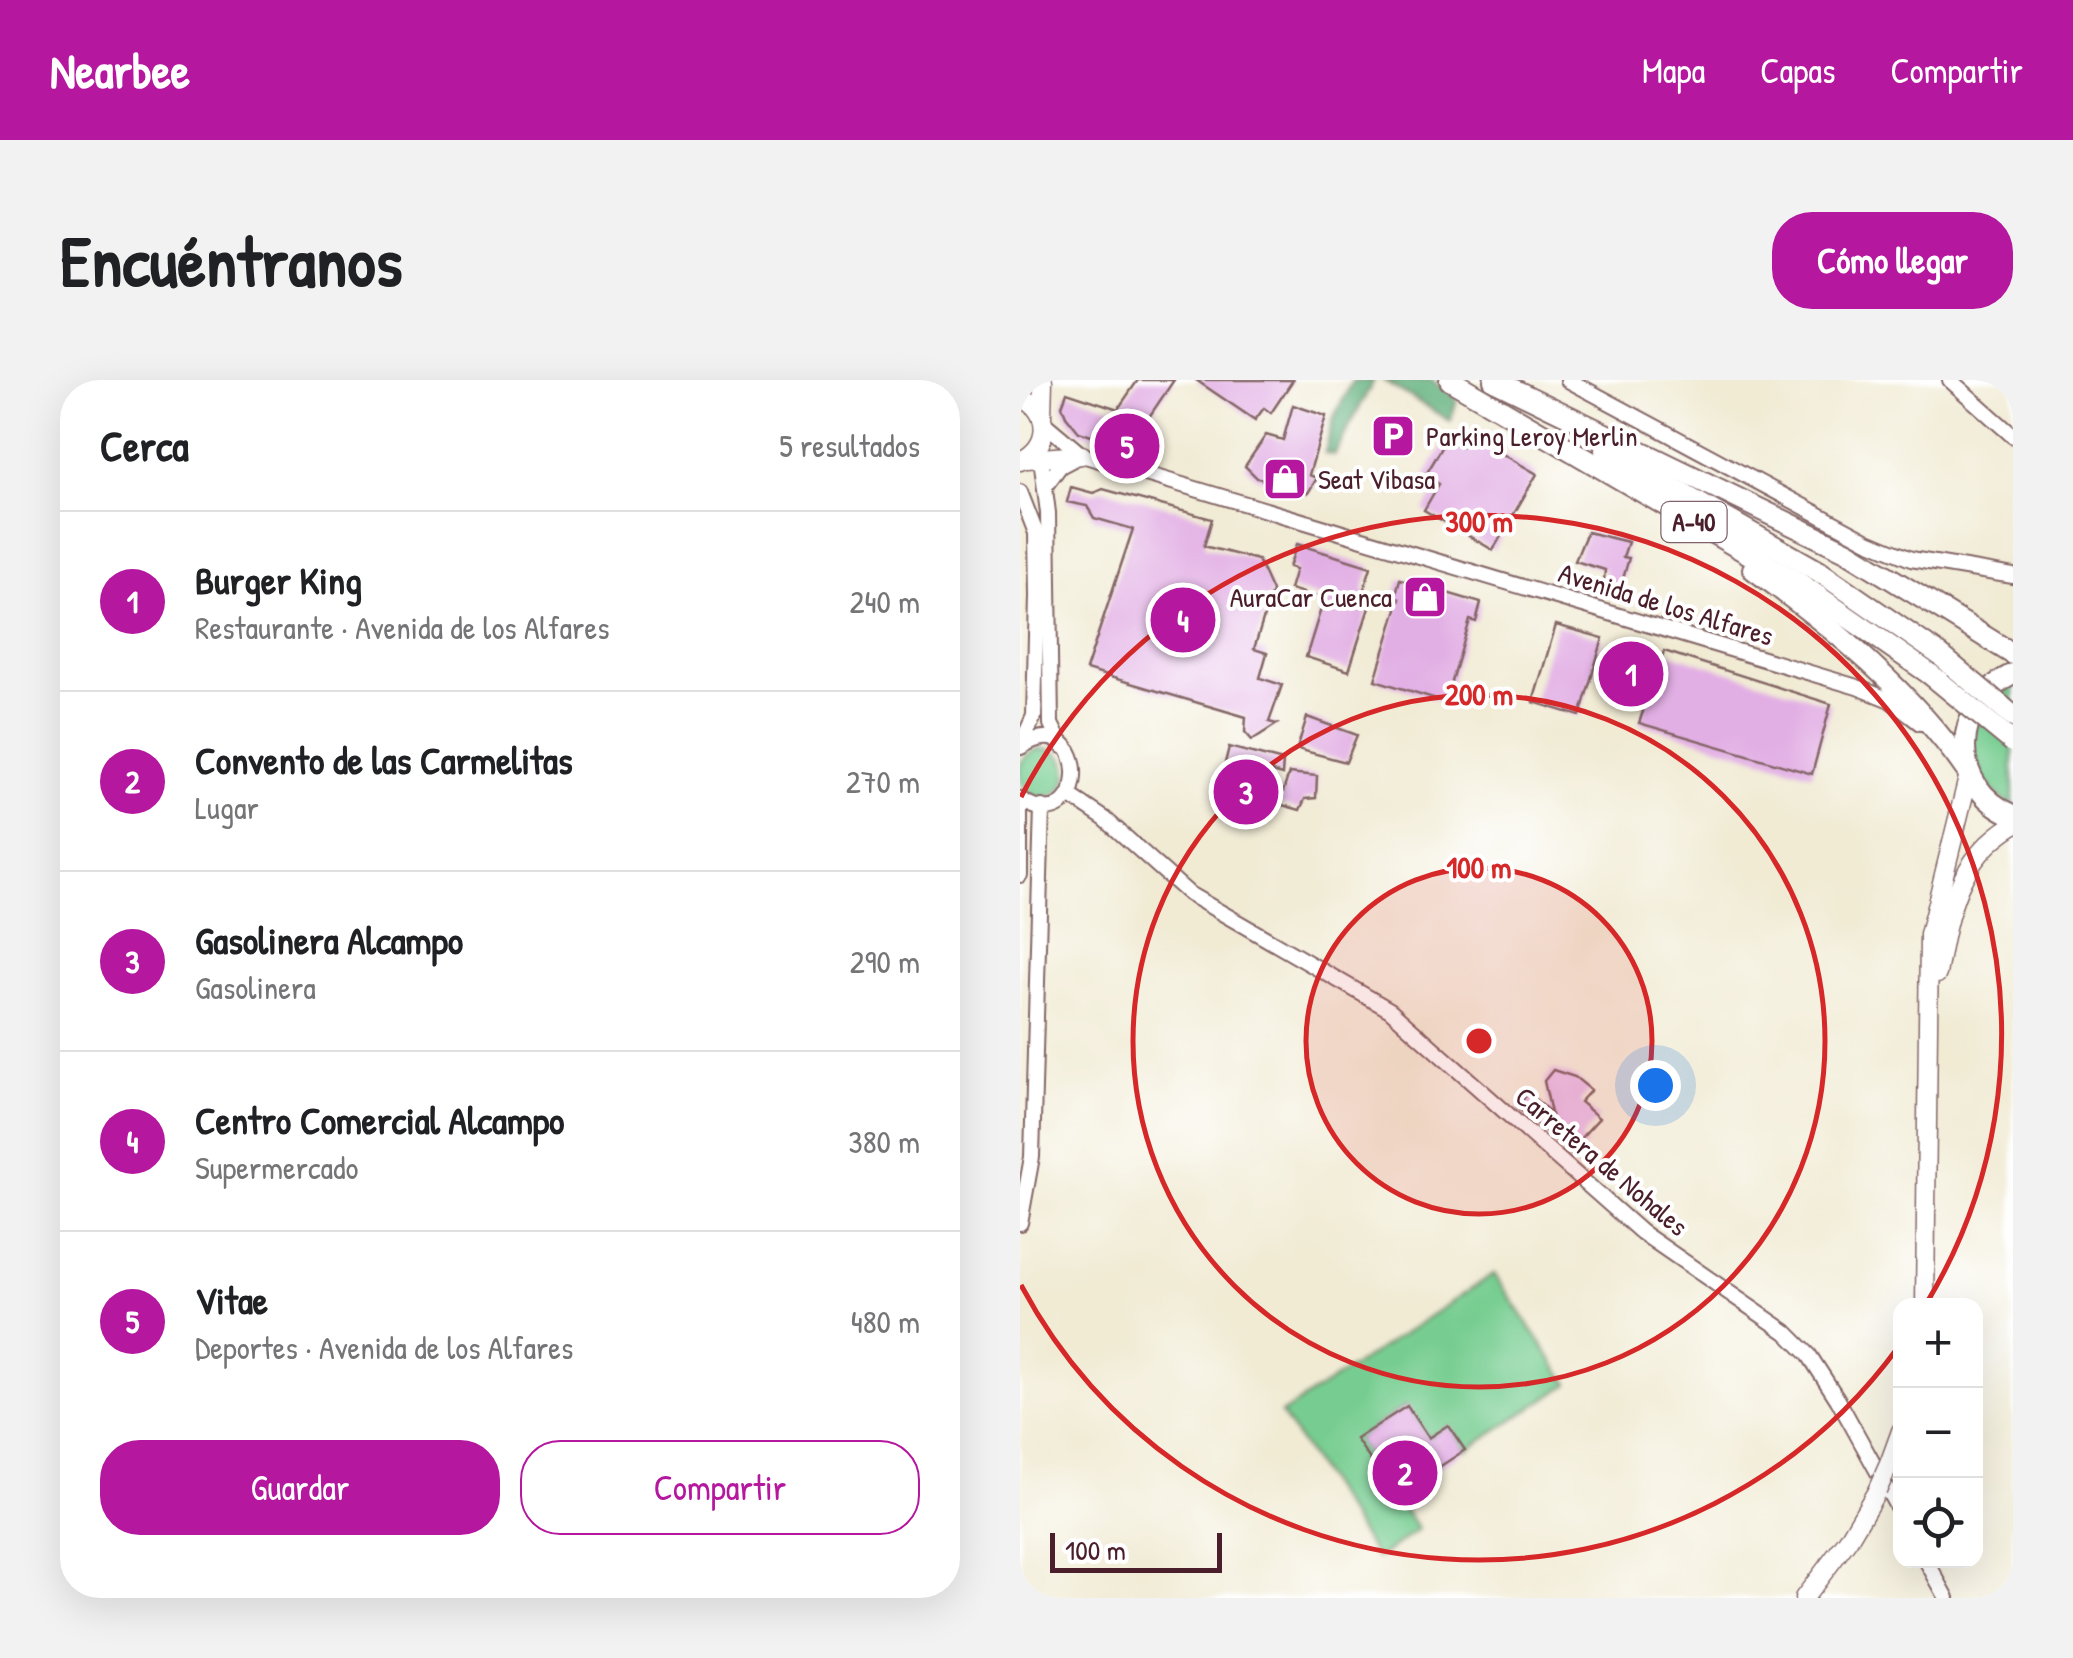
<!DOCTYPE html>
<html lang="es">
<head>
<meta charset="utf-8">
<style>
  :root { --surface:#fff; --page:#f2f2f2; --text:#202124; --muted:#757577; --line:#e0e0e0; --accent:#b5179e }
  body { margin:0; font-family:"Patrick Hand",sans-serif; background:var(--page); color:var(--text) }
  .controls { position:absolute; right:30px; bottom:30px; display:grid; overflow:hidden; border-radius:20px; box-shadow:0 10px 40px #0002 }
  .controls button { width:90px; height:90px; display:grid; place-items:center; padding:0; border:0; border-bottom:2px solid var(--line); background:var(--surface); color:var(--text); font:50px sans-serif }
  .scale { position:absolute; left:30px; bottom:25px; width:172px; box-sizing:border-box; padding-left:10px; border:5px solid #4a1f2b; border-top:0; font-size:28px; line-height:35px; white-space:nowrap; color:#4a1f2b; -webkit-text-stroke:8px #fff; paint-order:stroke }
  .you { position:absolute; left:635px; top:705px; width:35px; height:35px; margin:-25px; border:8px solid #fff; border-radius:50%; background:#1a73e8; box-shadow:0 0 0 15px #1a73e833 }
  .badge { display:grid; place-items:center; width:65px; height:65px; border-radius:50%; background:var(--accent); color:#fff; font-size:32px; font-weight:700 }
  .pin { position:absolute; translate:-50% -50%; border:5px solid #fff; box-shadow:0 2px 10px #0006 }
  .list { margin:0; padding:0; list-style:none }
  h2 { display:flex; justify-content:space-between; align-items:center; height:130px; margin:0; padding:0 40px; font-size:42px }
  h2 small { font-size:32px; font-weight:400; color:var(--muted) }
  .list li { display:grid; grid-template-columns:65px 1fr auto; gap:30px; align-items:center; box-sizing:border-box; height:180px; padding:0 40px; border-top:2px solid var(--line) }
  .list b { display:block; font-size:38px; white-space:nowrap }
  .list p { margin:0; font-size:32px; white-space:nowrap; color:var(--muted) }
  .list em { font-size:32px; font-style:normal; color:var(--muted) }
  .actions { display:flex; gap:20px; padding:30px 40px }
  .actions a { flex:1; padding:22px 0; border:2px solid var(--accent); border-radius:40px; text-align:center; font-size:35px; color:var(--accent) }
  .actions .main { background:var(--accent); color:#fff }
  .icon { flex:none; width:55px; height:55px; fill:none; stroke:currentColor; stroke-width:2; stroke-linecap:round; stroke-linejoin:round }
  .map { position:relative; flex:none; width:993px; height:1218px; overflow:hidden; border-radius:40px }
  header { display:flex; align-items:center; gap:60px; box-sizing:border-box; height:140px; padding:0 50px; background:var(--accent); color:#fff }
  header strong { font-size:48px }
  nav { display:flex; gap:55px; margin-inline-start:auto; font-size:35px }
  .intro { display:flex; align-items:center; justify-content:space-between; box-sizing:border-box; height:240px; padding:0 60px }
  h1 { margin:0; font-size:70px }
  .button { padding:25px 45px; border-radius:40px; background:var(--accent); color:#fff; font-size:35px; font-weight:700 }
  main { display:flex; gap:60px; padding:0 60px }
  aside { flex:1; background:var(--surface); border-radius:40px; box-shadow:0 10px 40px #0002 }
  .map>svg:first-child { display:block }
</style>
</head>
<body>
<header>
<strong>Nearbee</strong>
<nav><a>Mapa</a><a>Capas</a><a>Compartir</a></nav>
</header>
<div class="intro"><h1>Encuéntranos</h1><a class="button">Cómo llegar</a></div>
<main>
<aside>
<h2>Cerca<small>5 resultados</small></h2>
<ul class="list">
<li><span class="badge">1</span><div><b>Burger King</b><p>Restaurante · Avenida de los Alfares</p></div><em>240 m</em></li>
<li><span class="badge">2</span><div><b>Convento de las Carmelitas</b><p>Lugar</p></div><em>270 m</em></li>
<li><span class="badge">3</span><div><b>Gasolinera Alcampo</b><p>Gasolinera</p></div><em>290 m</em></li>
<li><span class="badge">4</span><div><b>Centro Comercial Alcampo</b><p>Supermercado</p></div><em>380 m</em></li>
<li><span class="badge">5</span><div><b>Vitae</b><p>Deportes · Avenida de los Alfares</p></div><em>480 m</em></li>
</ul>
<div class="actions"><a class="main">Guardar</a><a>Compartir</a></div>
</aside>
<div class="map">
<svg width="993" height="1218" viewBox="0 0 993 1218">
  <rect width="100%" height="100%" fill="#fff"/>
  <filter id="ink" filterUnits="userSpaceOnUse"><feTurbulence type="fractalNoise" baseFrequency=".01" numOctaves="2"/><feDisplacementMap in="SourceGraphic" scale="20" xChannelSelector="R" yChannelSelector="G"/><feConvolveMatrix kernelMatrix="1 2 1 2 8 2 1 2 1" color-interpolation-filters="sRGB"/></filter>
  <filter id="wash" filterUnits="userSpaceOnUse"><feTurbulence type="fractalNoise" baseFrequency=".0048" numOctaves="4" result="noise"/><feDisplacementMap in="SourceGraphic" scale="40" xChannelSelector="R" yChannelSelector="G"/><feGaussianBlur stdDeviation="2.25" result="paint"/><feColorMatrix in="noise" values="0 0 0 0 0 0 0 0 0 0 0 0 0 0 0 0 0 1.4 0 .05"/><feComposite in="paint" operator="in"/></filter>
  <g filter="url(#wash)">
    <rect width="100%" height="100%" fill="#f1ebd4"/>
    <!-- green -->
    <g fill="#77cd91" stroke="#60765e" stroke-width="2.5">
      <path d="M993 304V426C957 408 938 357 967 323 973 315 985 309 993 304Z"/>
      <circle cx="23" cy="393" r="24"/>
      <polygon points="474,894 549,1004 445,1070 428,1046 408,1058 386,1026 336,1059 398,1150 357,1178 261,1034"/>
    </g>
    <!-- forest -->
    <g fill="#61b07b" stroke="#566853" stroke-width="2.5">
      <polygon points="333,0 354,0 314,75 305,73 313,39"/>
      <polygon points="363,0 412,0 437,20 430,41"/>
    </g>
    <g id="blocks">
      <!-- building -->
      <g fill="#e2afe4">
        <polygon points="118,0 154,0 108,68 59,52 46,36 42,26 47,12 98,29"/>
        <polygon points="176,0 273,0 251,33 244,28 235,40"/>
        <polygon points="273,25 306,36 289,95 297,98 288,113 237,98 225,86 246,55 263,60"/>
        <polygon points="448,54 517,94 473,170 404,130 419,104 405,96 427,59 441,67"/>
        <polygon points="51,107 73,113 83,109 192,139 184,166 238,180 252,211 234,269 247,273 240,298 262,305 249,342 257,344 232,360 225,352 226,337 66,290 113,149 74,138 67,126 47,122"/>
        <polygon points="567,152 608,162 603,177 609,178 598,216 583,211 585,190 555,181"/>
        <polygon points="277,164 351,187 343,212 353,215 329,291 286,277 304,219 270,209 276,189 269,187"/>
        <polygon points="380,199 461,223 456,242 450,240 426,322 355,300 380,219 375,217"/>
        <polygon points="536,245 583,258 560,336 513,322"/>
        <polygon points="644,271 811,324 792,394 619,343"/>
        <polygon points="287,337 337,355 326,382 277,369"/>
        <polygon points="209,367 263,381 262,395 242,389 231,428 195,418 199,404 222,408 226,388 205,383"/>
        <polygon points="269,393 297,396 296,418 285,419 280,430 251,422 254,411 263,412"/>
        <polygon points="533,690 555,697 571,710 560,722 579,738 560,759 566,765 555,777 497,727 508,713 531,733 524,701"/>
        <polygon points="387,1026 408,1058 428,1045 445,1070 375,1116 336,1059"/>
      </g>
    </g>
  </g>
  <g filter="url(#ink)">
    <use href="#blocks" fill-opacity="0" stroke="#846666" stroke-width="2.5"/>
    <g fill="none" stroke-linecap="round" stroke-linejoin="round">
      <defs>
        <g id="minor">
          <polyline points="548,0 848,161 891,179 993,196"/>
          <polyline points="930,0 993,56"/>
          <polyline points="24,43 62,75 837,307 870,320 900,343"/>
          <polyline points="20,70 28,133 31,344 42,366"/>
          <polyline points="25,106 40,86 57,77"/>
          <polyline points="0,112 16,153 17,216 14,336 0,367"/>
          <polyline points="49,415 85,439 169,514 370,630 621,852 766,952 789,975 818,1020 881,1134"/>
          <path d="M0 419C72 466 72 321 1 367"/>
          <polyline points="0,495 0,419"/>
          <polyline points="0,843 12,777 22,427"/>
          <polyline points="906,1180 927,1218"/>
        </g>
        <g id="major">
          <path d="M0 17C32 30 31 68 0 81"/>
          <polyline points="22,36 23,0"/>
          <polyline points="7,79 62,75"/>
          <path d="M917 594C928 533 937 479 993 445"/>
          <polyline points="905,926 909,555 949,394"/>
          <polyline points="869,1084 881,1051"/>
          <polyline points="784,1218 828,1160 857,1111"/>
        </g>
        <g id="highway">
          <polyline points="430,0 779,203 910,294"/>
          <polyline points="474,0 828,172 993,274"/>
          <polyline points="585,70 800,192 920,275"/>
          <path d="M733 189C812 246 893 313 949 394"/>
          <path d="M993 294C931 324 927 407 993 435"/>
        </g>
      </defs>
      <!-- minor casing -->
      <use href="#minor" stroke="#846666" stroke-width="18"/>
      <!-- major casing -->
      <use href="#major" stroke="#846666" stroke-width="21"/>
      <!-- highway casing -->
      <use href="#highway" stroke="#846666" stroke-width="24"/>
      <!-- minor -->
      <use href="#minor" stroke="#fff" stroke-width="14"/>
      <!-- major -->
      <use href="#major" stroke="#fff" stroke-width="18"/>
      <!-- highway -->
      <use href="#highway" stroke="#fff" stroke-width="20"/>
      <defs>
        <polyline id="major-bridge" points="857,1111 869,1084"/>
        <g id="highway-bridge">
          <polyline points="920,275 993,336"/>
          <polyline points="910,294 993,362"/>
        </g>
      </defs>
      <!-- major-bridge casing -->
      <use href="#major-bridge" stroke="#846666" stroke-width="21" stroke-linecap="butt"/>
      <!-- highway-bridge casing -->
      <use href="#highway-bridge" stroke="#846666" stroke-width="24" stroke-linecap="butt"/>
      <!-- major-bridge -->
      <use href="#major-bridge" stroke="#fff" stroke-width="18"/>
      <!-- highway-bridge -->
      <use href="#highway-bridge" stroke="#fff" stroke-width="20"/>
    </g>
  </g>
  <!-- distance rings -->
  <circle cx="459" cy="661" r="173" fill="#d62828" fill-opacity=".12"/>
  <g fill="none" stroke="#d62828" stroke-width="5">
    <circle cx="459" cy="661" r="173"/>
    <circle cx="459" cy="661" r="346"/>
    <path d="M879 966A519 519 0 0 1 1 905M1 417A519 519 0 1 1 906 924"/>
  </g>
  <!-- icons -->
  <defs>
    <symbol id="parking-square" viewBox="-11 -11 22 22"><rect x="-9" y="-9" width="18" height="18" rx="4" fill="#b5179e" stroke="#fff"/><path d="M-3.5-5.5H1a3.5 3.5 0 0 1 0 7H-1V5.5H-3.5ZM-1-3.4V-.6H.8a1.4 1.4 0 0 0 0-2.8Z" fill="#fff"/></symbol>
    <symbol id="shop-square" viewBox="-11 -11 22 22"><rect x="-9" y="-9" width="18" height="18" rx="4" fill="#b5179e" stroke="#fff"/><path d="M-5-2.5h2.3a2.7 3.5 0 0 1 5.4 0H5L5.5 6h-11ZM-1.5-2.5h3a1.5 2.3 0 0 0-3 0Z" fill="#fff"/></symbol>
  </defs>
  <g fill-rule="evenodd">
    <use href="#parking-square" x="348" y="31" width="50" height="50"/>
    <use href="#shop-square" x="240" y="74" width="50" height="50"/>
    <use href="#shop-square" x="380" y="192" width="50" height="50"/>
  </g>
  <g text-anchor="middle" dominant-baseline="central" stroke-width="8" stroke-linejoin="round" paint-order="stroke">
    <!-- shield labels -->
    <rect fill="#fff" stroke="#80626b" stroke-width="2.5" x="641.5" y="122" width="65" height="40" rx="8"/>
    <g font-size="25" font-weight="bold" fill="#4a1f2b">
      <text x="674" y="142">A-40</text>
    </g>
    <!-- poi labels -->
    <g font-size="28" fill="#4a1f2b" stroke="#fff" text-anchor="start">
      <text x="406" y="56">Parking Leroy Merlin</text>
      <text x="298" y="99">Seat Vibasa</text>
      <text x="372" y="217" text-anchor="end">AuraCar Cuenca</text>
    </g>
    <!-- street labels -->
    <g font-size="28" fill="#4a1f2b" stroke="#fff">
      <text transform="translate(646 224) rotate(17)">Avenida de los Alfares</text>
      <text transform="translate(582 781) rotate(40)">Carretera de Nohales</text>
    </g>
  </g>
  <circle cx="459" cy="661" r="15" fill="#d62828" stroke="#fff" stroke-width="5"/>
  <g font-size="30" text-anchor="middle" font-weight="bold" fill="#d62828" stroke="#fff" stroke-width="8" stroke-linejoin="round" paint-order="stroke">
    <text x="459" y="152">300 m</text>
    <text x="459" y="325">200 m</text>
    <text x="459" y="498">100 m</text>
  </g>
</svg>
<div class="controls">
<button>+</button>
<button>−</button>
<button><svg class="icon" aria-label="locate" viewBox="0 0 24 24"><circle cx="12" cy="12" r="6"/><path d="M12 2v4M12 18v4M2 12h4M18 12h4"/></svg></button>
</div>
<div class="scale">100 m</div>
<div class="you"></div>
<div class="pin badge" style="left:611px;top:294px">1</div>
<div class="pin badge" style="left:385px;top:1093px">2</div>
<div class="pin badge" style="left:226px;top:412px">3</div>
<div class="pin badge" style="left:163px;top:240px">4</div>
<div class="pin badge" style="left:107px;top:66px">5</div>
</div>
</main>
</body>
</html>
